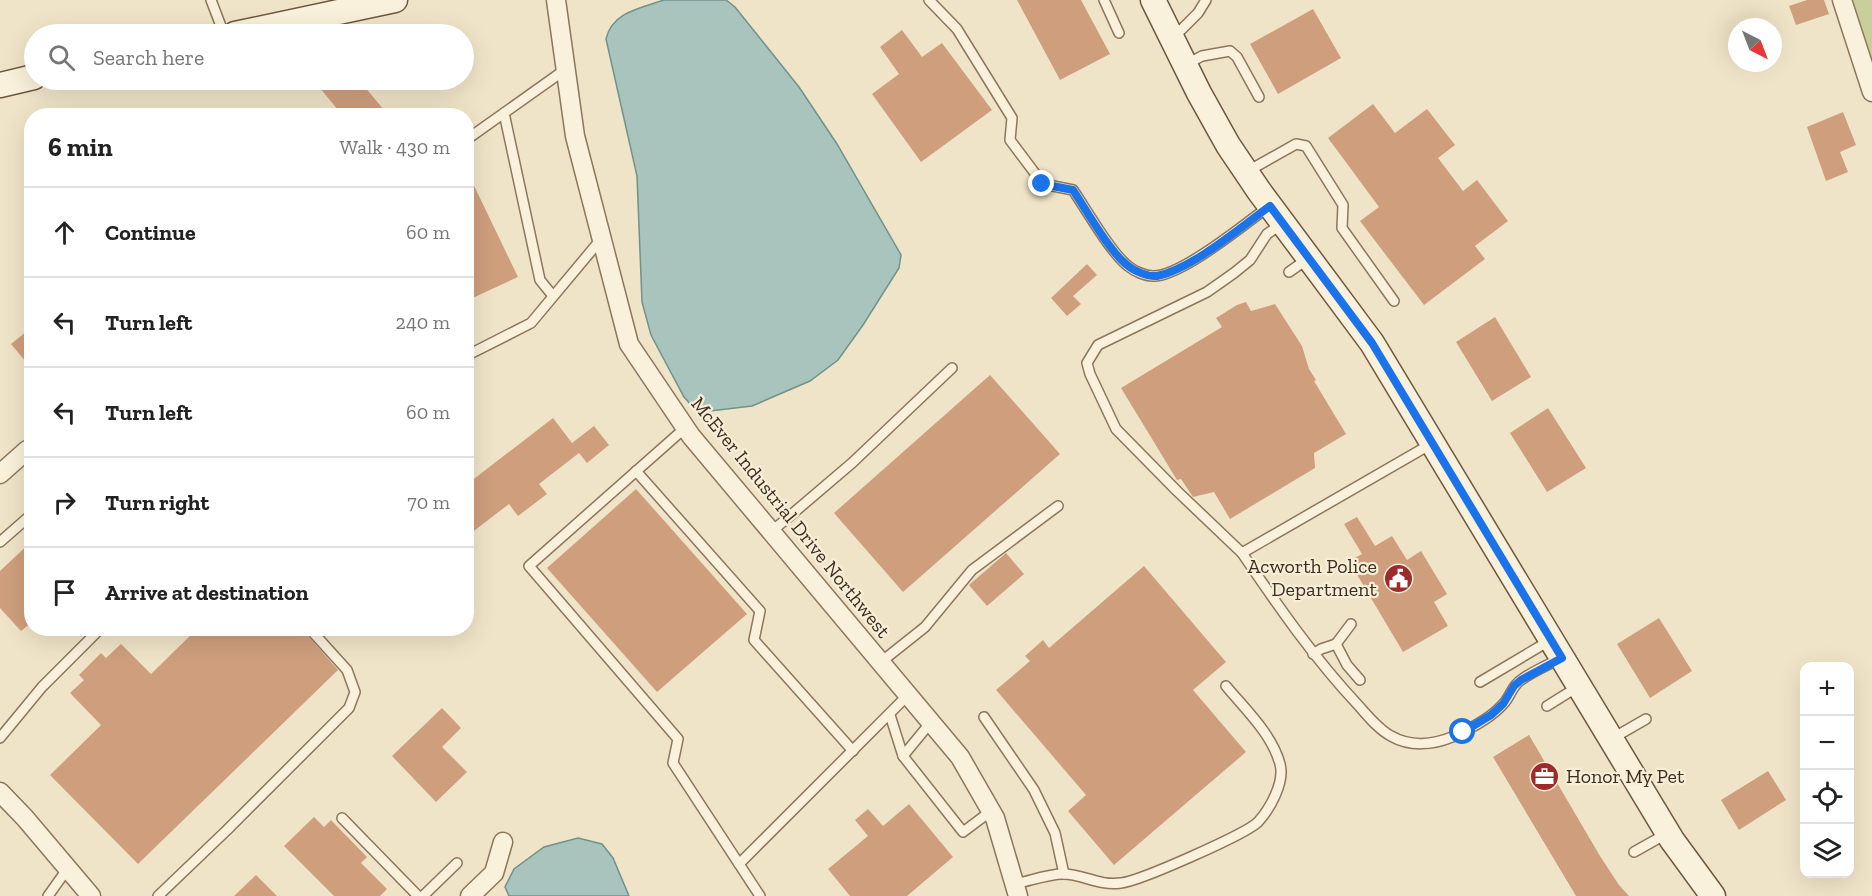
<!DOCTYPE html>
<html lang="en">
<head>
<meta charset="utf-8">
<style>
  :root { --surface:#fff; --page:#f6f6f6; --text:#222; --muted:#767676; --line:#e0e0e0 }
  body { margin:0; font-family:"Zilla Slab",serif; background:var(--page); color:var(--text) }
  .controls { position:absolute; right:18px; bottom:18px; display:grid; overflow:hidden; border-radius:12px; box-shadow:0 6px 24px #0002 }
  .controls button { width:54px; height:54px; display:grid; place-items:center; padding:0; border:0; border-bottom:2px solid var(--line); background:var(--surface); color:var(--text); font:30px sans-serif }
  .compass { position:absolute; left:1728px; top:18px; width:54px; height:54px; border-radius:50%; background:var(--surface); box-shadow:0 6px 24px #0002; rotate:138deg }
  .stop { position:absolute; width:18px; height:18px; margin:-14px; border:4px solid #1a73e8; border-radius:50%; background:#fff }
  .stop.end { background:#1a73e8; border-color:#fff; box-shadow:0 2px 6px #0008 }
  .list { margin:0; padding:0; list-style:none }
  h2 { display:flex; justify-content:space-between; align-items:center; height:78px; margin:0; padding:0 24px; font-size:26px }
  h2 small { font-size:20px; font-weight:400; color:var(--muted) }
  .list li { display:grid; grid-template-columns:39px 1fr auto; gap:18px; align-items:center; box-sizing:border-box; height:90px; padding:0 24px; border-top:2px solid var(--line) }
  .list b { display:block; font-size:22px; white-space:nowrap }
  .list em { font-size:20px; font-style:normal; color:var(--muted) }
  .icon { flex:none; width:33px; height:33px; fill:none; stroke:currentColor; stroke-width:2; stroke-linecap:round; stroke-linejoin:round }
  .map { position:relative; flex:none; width:1872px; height:896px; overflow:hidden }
  .search { position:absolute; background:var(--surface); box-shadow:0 6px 24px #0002; left:24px; top:24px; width:450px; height:66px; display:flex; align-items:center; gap:15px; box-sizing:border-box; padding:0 21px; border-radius:33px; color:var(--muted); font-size:22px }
  .panel { position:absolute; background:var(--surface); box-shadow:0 6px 24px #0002; left:24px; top:108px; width:450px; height:528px; border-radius:24px }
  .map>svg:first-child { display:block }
</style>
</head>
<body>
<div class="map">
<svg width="1872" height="896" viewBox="0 0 1872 896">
  <rect width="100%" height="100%" fill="#f0e4c8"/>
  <!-- green -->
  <polygon fill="#c9cf9b" points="1848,0 1872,0 1872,73"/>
  <!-- water -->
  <g fill="#a9c4bc" stroke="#6f938a" stroke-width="1.5">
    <path d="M664 0H726L735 7 799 87 837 144 901 255 899 268 863 325 838 360 810 381 752 406 710 411 693 407 684 397 651 335 642 302 637 176 606 39C612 12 641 8 664 0Z"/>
    <polygon points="578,838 602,844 613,858 629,896 509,896 505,887 514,869 544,847"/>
  </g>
  <!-- building -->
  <g fill="#cf9f7d">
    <polygon points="1017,0 1081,0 1110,54 1060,80"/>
    <polygon points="1807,0 1824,0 1829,14 1796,25 1789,6"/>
    <polygon points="1313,9 1341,58 1278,94 1250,44"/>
    <polygon points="902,30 922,57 942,43 992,110 921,162 872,94 899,74 880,47"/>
    <polygon points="328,80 359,80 389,116 343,116 319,87"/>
    <polygon points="1373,104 1395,133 1427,109 1455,145 1438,158 1463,191 1477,180 1508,221 1475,246 1485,259 1424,305 1360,221 1379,207 1328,138"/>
    <polygon points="1843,112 1856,145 1840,152 1848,172 1826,181 1807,127"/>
    <polygon points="466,169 518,277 466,301"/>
    <polygon points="1087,264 1097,275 1073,296 1081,304 1067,316 1051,298"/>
    <polygon points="1246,302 1251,311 1275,304 1302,346 1309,369 1316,380 1314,381 1346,434 1314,453 1315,468 1230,519 1214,492 1193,497 1181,479 1177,480 1121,388 1222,327 1216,318 1237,305"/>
    <polygon points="1495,317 1531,377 1492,401 1456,342"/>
    <polygon points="32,327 32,369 11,344"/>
    <polygon points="990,375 1060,454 903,592 834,513"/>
    <polygon points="1548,408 1586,468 1547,492 1510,433"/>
    <polygon points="553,418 572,443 594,426 609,445 587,463 579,453 539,484 547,494 518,516 509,504 466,537 466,485"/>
    <polygon points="636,489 747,614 657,692 547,568"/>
    <polygon points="1357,517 1375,546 1392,536 1407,560 1421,551 1447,594 1434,602 1448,626 1403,652 1349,561 1362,554 1344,524"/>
    <polygon points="32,541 32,622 21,631 0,608 0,571"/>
    <polygon points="1006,553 1024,574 987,606 969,585"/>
    <polygon points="1144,566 1226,662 1193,690 1246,752 1114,865 1068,811 1086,795 996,690 1030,661 1025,656 1043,640 1049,648"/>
    <polygon points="1659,618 1692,671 1650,698 1617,644"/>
    <polygon points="198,628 301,628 338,670 138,864 50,775 101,725 70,693 84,680 79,675 101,653 106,658 121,644 151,674"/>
    <polygon points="442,708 461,728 442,747 467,772 436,802 392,756"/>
    <polygon points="1529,735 1600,856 1619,885 1629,896 1576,896 1493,757"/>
    <polygon points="1768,771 1786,800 1739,830 1721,800"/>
    <polygon points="909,804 953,857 907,896 850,896 828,869 868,836 855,820 868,809 883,826"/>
    <polygon points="314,817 324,827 331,820 367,857 361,863 387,889 380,896 334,896 284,846"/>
    <polygon points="256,875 277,896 234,896"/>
  </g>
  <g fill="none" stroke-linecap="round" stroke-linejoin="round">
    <defs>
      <g id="lane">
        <polyline points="211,0 224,34"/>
        <path d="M929 0 957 29 1012 118 1010 140 1043 184 1073 190C1086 209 1111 253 1128 266 1134 271 1145 276 1153 276 1180 277 1245 224 1268 207"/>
        <polyline points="1104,0 1119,33"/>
        <polyline points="1174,37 1198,13 1206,0"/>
        <polyline points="1187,64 1202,56 1230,51 1237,57 1259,97"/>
        <polyline points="504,113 540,280 553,296"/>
        <polyline points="466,140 566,69"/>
        <polyline points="1248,171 1296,144 1306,146 1343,205 1342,228 1394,301"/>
        <polyline points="1289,272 1309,258"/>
        <polyline points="466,356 531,323 602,238"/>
        <polyline points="685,428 529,566 678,739 673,763 760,896"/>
        <path d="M1431 444 1242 553C1278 606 1314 658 1358 705 1368 716 1378 729 1391 736 1410 747 1433 745 1452 737 1470 729 1493 717 1505 702 1511 694 1513 685 1521 680 1533 671 1548 665 1561 658"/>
        <polyline points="636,471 760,611 754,640 853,751"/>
        <polyline points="771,532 852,463 952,368"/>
        <polyline points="0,542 32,514"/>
        <polyline points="1242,553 1177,491 1116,429 1090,374 1087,363 1098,345 1207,292 1234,273 1250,260 1267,234 1283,223"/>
        <polyline points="1351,624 1336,644 1347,665 1360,680"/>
        <polyline points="1313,654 1321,649 1336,644"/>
        <polyline points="881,662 925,627 972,570 1058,506"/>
        <polyline points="1480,682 1549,641"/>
        <polyline points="1547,706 1579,686"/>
        <polyline points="890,715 903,756 963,832 991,811"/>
        <polyline points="984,717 1034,790 1055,833 1064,874"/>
        <polyline points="0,738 42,687 101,628"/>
        <polyline points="1613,738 1646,719"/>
        <polyline points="903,756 931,722"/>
        <polyline points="342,818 418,896"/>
        <polyline points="1634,852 1666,834"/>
        <polyline points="739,864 908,695"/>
        <path d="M1014 884C1030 881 1048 874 1063 874 1083 874 1098 886 1121 883 1140 881 1246 834 1258 822 1270 809 1285 782 1280 764 1272 734 1245 709 1226 686"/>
        <polyline points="48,896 68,868"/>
        <polyline points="158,896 227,830 349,708 355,692 347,670 309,628"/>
        <polyline points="423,896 457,863"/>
      </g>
      <g id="street">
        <polyline points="556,0 575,136 629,344 691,436 960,757 995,818 1018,896"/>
        <polyline points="1842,0 1872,92"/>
        <polyline points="0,474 27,450"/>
        <polyline points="0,792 25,818 91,896"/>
        <polyline points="470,896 494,873 503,842"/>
      </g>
      <g id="secondary">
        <polyline points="1153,0 1199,93 1228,145 1259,191 1372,343 1672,840 1713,896"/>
        <polyline points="235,34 395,0"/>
        <polyline points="0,85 34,77"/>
      </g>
    </defs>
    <!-- lane casing -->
    <use href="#lane" stroke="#8d765c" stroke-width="12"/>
    <!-- street casing -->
    <use href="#street" stroke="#8d765c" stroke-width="21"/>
    <!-- secondary casing -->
    <use href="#secondary" stroke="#6f573f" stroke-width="27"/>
    <!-- lane -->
    <use href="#lane" stroke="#faf1dc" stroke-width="9"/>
    <!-- street -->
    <use href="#street" stroke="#faf1dc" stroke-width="18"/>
    <!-- secondary -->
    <use href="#secondary" stroke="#faf1dc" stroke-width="24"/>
  </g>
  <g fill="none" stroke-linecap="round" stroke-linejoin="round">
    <!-- route -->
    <path stroke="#1a73e8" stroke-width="8" d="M1042 184 1073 190C1086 210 1110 252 1127 265 1134 271 1148 277 1157 276 1192 269 1241 227 1270 206L1372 343 1562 658 1521 680 1514 686 1503 704 1491 715 1463 732"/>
  </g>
  <!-- icons -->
  <defs>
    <symbol id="civic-disc" viewBox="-11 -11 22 22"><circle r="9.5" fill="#9e2a2b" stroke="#f7eed8"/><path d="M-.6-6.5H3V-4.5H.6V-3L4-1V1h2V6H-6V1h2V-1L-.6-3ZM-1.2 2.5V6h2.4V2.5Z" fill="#fff"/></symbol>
    <symbol id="office-disc" viewBox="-11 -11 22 22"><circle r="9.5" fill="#9e2a2b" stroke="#f7eed8"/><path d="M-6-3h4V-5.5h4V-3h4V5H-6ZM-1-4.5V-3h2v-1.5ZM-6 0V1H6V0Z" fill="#fff"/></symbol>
  </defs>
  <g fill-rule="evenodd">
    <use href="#civic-disc" x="1382" y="562" width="33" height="33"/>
    <use href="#office-disc" x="1528" y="760" width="33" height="33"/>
  </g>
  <g text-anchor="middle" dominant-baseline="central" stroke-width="4.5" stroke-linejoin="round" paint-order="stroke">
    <!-- street labels -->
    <g font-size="20" fill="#3d2e20" stroke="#f7eed8">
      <text transform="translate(791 517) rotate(51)">McEver Industrial Drive Northwest</text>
    </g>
    <!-- poi labels -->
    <g font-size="20" fill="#3d2e20" stroke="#f7eed8" text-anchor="end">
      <text x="1377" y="566">Acworth Police<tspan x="1377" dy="23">Department</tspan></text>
      <text x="1566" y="776" text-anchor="start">Honor My Pet</text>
    </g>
  </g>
</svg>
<div class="controls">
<button>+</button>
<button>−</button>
<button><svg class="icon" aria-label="locate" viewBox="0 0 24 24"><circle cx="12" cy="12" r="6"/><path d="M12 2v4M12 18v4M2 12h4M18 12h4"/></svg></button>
<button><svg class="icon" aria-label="layers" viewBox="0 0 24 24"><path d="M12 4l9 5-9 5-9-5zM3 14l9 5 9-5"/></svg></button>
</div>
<svg class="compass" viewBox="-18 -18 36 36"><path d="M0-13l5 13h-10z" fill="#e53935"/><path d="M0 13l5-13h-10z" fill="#767676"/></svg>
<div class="stop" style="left:1463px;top:732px"></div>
<div class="stop end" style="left:1042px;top:184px"></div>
<div class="search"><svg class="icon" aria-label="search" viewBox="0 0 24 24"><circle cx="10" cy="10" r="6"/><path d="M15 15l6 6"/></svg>Search here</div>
<section class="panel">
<h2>6 min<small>Walk · 430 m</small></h2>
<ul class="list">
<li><svg class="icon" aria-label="ahead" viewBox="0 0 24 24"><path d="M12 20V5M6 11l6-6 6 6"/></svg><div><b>Continue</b></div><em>60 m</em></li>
<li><svg class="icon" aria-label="left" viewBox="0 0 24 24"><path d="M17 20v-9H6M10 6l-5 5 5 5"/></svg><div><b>Turn left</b></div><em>240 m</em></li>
<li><svg class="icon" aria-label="left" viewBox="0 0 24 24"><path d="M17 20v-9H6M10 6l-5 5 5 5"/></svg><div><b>Turn left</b></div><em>60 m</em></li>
<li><svg class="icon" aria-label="right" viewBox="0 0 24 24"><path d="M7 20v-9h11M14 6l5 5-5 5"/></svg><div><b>Turn right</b></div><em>70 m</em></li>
<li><svg class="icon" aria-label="arrive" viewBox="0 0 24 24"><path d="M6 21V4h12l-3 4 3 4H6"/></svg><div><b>Arrive at destination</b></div></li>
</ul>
</section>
</div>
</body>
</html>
